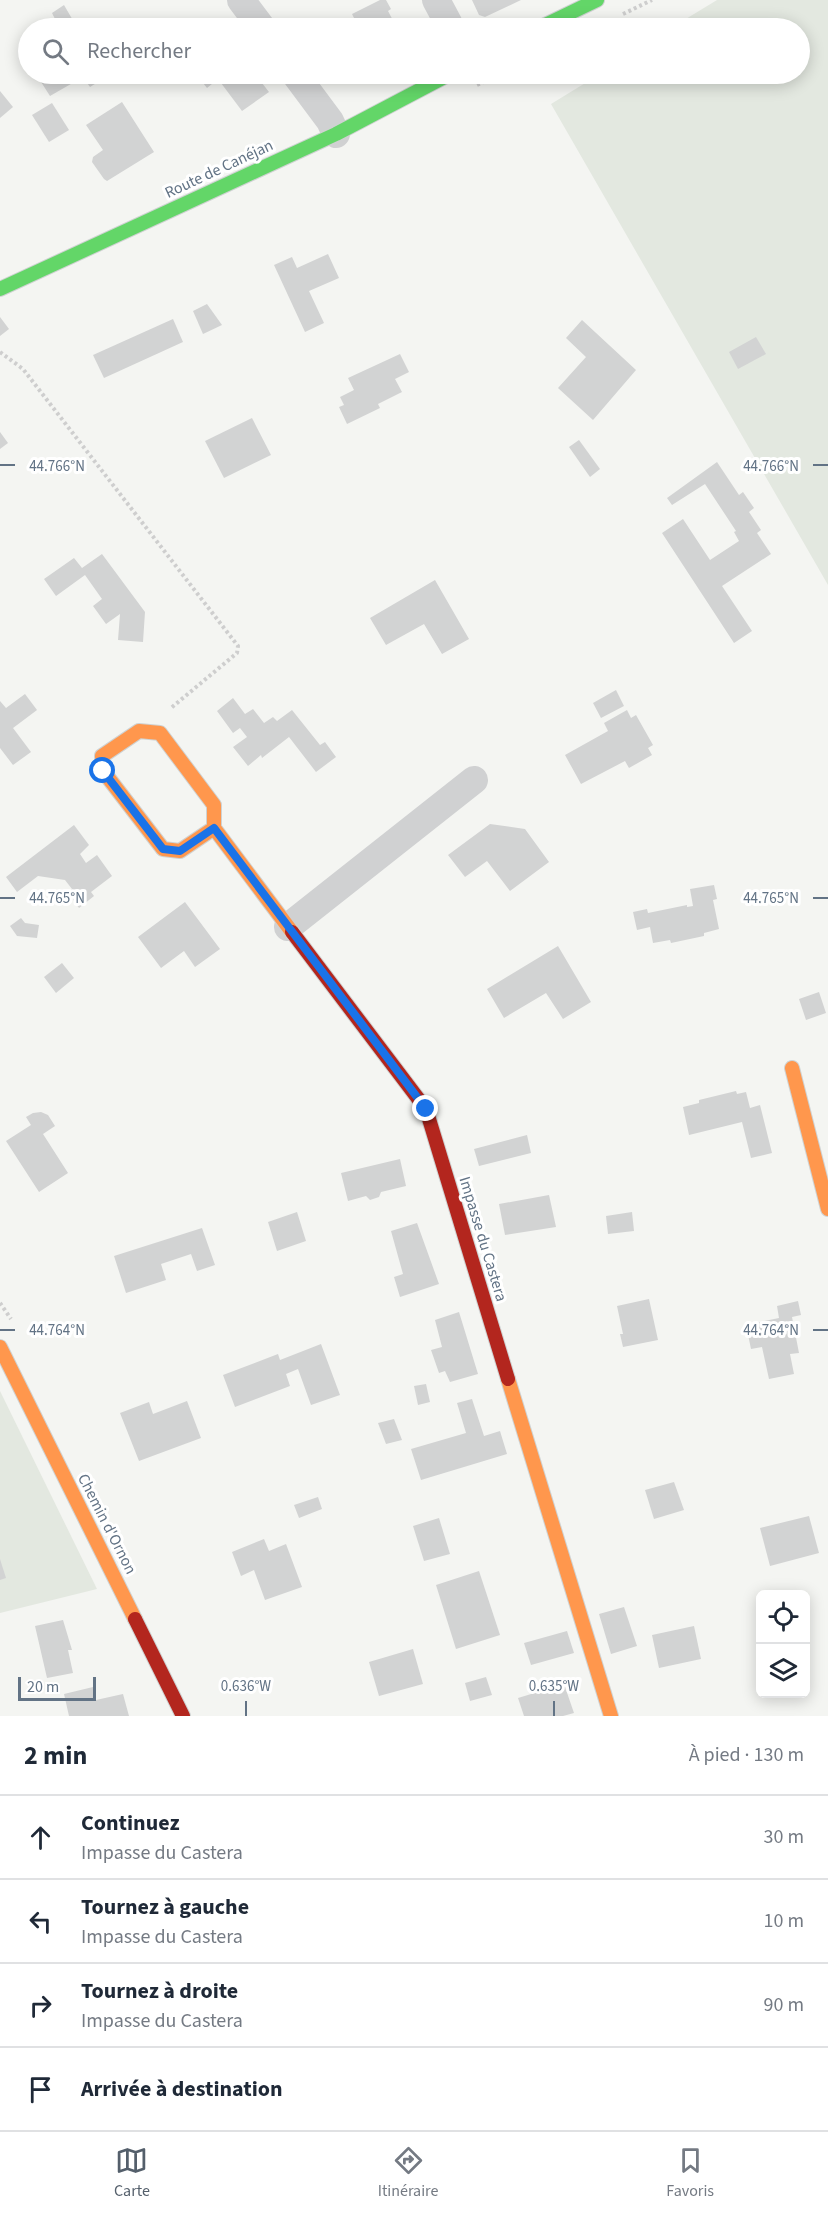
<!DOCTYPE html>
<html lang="fr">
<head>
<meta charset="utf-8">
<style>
  :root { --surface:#fff; --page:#f6f6f7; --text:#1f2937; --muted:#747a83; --line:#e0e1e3; --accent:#545f6b }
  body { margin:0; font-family:"Source Sans 3",sans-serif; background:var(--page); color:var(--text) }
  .controls { position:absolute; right:18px; bottom:18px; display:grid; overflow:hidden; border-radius:9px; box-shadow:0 3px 15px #0003 }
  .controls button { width:54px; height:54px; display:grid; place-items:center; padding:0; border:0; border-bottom:2px solid var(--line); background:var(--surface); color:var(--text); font:30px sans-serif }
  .scale { position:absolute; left:18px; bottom:15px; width:78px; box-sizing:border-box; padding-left:6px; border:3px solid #627385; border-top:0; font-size:16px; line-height:21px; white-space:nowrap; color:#627385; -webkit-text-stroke:4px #fff; paint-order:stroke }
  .stop { position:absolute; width:18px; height:18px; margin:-14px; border:4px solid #1a73e8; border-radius:50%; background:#fff }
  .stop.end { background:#1a73e8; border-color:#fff; box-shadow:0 2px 6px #0008 }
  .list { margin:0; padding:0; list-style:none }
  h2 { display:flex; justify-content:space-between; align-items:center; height:78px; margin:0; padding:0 24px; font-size:26px }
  h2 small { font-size:20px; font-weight:400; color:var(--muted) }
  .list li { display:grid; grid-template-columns:39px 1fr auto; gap:18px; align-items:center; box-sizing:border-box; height:84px; padding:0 24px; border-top:2px solid var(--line) }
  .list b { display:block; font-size:22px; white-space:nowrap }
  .list p { margin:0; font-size:20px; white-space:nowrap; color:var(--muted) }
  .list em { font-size:20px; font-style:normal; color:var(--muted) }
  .icon { flex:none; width:33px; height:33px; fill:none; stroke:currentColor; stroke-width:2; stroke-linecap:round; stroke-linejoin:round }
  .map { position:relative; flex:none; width:828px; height:1716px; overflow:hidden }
  .search { position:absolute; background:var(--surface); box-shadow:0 3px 15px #0003; left:18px; right:18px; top:18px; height:66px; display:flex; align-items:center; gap:15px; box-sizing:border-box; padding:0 21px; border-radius:33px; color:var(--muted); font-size:22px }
  .sheet { height:414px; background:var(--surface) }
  nav { display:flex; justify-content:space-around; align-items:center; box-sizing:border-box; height:84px; border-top:2px solid var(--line); background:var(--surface); font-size:16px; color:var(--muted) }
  nav a { display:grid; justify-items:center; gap:3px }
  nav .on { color:var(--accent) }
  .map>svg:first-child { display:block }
</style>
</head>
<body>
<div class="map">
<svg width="828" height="1716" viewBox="0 0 828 1716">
  <rect width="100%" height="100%" fill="#f4f5f2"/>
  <!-- green -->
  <g fill="#e3e8e0">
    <polygon points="717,0 828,0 828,585 551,104 600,74 800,74 800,28 671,28"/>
    <polygon points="0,1391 97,1589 0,1613"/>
  </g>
  <!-- building -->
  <g fill="#d2d3d3">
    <polygon points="380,0 386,0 391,9 388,11 397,28 359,28 352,14"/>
    <polygon points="472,0 521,0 485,17 479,15"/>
    <polygon points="64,5 71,17 78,28 52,28 58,25 52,13"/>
    <polygon points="36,74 111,74 90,87 83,77 50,96"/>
    <polygon points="196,74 255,74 269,92 242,111 218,79 207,88"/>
    <polygon points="0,91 13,107 0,118"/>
    <polygon points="122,102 154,152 107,181 104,179 92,162 93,157 103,150 86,125"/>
    <polygon points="52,103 69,130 49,142 32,115"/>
    <polygon points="328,254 339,278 309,291 324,323 305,332 274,265 292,257 297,268"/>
    <polygon points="207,304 222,325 203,334 193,311"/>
    <polygon points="0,317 9,329 0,336"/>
    <polygon points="173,319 183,342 104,378 93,355"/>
    <polygon points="582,320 636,370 593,420 558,388 586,357 566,338"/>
    <polygon points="756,337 766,354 738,369 729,352"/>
    <polygon points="400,354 409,372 395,379 402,392 378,404 380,408 347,424 339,407 344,405 340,397 354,390 348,378"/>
    <polygon points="252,418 271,455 224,478 205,441"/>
    <polygon points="0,432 8,443 0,449"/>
    <polygon points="579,440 600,469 590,477 569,447"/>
    <polygon points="717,462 739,495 743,492 754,508 749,512 761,530 757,533 771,554 722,586 752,631 734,643 662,533 683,519 710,560 739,541 734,532 736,531 705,484 672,505 667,498"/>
    <polygon points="102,554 145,612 143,642 118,640 120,614 106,624 93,606 102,599 85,575 56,596 44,579 74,558 82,568"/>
    <polygon points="435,580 469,639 442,654 424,624 386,645 370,618"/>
    <polygon points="616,690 624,706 601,718 593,703"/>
    <polygon points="25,694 37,710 13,728 31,752 13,765 0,748 0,701 6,708"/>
    <polygon points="233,698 245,714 253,709 264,723 273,717 277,721 292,710 320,745 325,742 336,757 316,772 289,737 262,758 261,755 248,766 233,747 247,737 240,728 233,733 217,711"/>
    <polygon points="627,710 631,718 636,715 653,745 648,748 652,755 629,768 625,761 581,784 565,755 608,731 604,723"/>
    <polygon points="490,824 525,829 549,862 510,891 487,861 465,877 448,855"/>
    <polygon points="74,825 89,845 80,854 86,863 97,855 112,876 91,892 94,896 79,908 68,892 72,889 65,880 38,876 17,892 6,877"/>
    <polygon points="714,885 717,899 713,900 719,929 704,933 704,936 671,943 670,940 653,943 650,927 637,930 633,912 647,909 648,913 687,905 687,907 693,906 690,889"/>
    <polygon points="185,902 220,949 195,967 184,951 161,968 138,937"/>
    <polygon points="21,918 25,923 39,925 37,938 17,936 10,926"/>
    <polygon points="558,946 591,1002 563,1019 546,993 504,1018 487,989"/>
    <polygon points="62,963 74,978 56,993 44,977"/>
    <polygon points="819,992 826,1013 806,1020 799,999"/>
    <polygon points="736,1091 737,1094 746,1092 750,1108 760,1105 772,1153 751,1158 742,1122 689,1135 683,1107 699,1103 699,1100"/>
    <polygon points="41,1112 48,1115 55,1126 43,1134 68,1173 39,1192 6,1141 31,1125 26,1117 33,1113"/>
    <polygon points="527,1135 531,1153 479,1166 474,1149"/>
    <polygon points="400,1159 406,1186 381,1192 379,1197 370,1200 366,1196 348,1201 341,1173"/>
    <polygon points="549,1195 556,1227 505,1235 499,1204"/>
    <polygon points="297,1212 306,1241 277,1251 268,1222"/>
    <polygon points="632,1212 634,1231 608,1234 606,1216"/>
    <polygon points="417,1223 439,1284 400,1297 394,1277 403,1274 391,1231"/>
    <polygon points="202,1228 215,1265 197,1271 191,1254 161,1264 166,1280 126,1293 114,1256"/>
    <polygon points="649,1299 658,1340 623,1347 620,1334 623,1334 617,1306"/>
    <polygon points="798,1301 801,1315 792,1317 799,1353 790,1354 794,1374 769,1379 762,1347 751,1349 746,1325 779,1318 777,1306"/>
    <polygon points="459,1312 478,1374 450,1382 445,1371 439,1373 431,1350 442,1347 435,1320"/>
    <polygon points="321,1344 340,1395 311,1405 298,1369 286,1374 290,1386 235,1407 223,1375 278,1354 280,1360"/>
    <polygon points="426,1384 430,1402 418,1405 414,1386"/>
    <polygon points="472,1399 484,1436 500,1431 507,1454 421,1480 411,1449 466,1433 457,1403"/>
    <polygon points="187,1401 201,1438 139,1461 120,1413 149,1402 153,1414"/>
    <polygon points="394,1419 402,1440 386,1444 378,1423"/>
    <polygon points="674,1482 684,1510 654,1519 645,1490"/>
    <polygon points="318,1497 322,1509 299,1518 294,1505"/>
    <polygon points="809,1516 819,1553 770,1566 760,1528"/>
    <polygon points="439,1518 450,1554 424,1561 413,1526"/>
    <polygon points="264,1539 269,1551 286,1544 302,1587 265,1600 254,1570 241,1576 232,1552"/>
    <polygon points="0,1559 6,1578 0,1580"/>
    <polygon points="479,1571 500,1635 456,1649 436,1585"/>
    <polygon points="624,1607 637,1646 611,1654 599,1614"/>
    <polygon points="63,1620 72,1650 68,1650 73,1673 47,1678 35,1626"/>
    <polygon points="694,1626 701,1659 659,1668 652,1635"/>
    <polygon points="567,1631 574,1653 531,1665 524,1643"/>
    <polygon points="413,1649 423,1684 379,1696 369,1662"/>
    <polygon points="486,1677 492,1695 470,1701 465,1683"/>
    <polygon points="564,1684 574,1713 563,1716 524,1716 518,1698"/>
    <polygon points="93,1687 96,1700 123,1694 129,1716 69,1716 64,1694"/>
  </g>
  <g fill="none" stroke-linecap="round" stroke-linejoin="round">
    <defs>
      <g id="fast">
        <polyline points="539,28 597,0"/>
        <polyline points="0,289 336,134 450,74"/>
      </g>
      <g id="slow">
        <polyline points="214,828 180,851 163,849 103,771 102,756 139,731 160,733 214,805 214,828 292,932"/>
        <polyline points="792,1068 828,1209"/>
        <polyline points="0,1347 135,1619"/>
        <polyline points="508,1379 611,1716"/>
      </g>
      <g id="jam">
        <polyline points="292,932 426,1109 508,1379"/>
        <polyline points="135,1619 183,1716"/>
      </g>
    </defs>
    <!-- fast casing -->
    <use href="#fast" stroke="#cfd2d2" stroke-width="16"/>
    <!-- slow casing -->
    <use href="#slow" stroke="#cfd2d2" stroke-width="16"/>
    <!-- jam casing -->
    <use href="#jam" stroke="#cfd2d2" stroke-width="16"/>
    <!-- path -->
    <g stroke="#cecece" stroke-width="4" stroke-dasharray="3 3" stroke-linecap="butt">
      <polyline points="623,14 652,0"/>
      <polyline points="477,85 501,74"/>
      <polyline points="0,352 23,369 238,646 237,653 171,708"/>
      <polyline points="0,1303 11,1319"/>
    </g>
    <!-- street -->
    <g stroke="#d0d1d2" stroke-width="28">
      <polyline points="241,0 262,28"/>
      <polyline points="436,0 451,28"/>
      <polyline points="295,74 330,121 336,134"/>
      <polyline points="288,927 474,780"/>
    </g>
    <!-- fast -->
    <use href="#fast" stroke="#63d668" stroke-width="14"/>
    <!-- slow -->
    <use href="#slow" stroke="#ff974d" stroke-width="14"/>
    <!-- jam -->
    <use href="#jam" stroke="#b3261e" stroke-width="14"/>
  </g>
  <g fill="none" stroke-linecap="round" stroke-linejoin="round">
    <!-- route -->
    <polyline stroke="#1a73e8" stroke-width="8" points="103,771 163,849 180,851 214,828 426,1109"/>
  </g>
  <!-- ticks -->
  <path fill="none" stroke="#627385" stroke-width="2" d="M0 465H15M813 465H828M0 898H15M813 898H828M0 1330H15M813 1330H828M246 1701V1716M554 1701V1716"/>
  <g text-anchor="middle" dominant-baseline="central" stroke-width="6" stroke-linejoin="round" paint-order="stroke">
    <!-- street labels -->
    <g font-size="16" fill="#627385" stroke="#fff">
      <text transform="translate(219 169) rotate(-25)">Route de Canéjan</text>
      <text transform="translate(483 1239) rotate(73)">Impasse du Castera</text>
      <text transform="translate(107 1524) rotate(63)">Chemin d'Ornon</text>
    </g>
  </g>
  <g font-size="15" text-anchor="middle" fill="#627385" stroke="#fff" stroke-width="6" stroke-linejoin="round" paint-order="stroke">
    <text x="57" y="471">44.766°N</text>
    <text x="771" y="471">44.766°N</text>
    <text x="57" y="903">44.765°N</text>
    <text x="771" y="903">44.765°N</text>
    <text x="57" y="1335">44.764°N</text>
    <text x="771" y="1335">44.764°N</text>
    <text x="246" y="1691">0.636°W</text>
    <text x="554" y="1691">0.635°W</text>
  </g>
</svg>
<div class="controls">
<button><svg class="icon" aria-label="locate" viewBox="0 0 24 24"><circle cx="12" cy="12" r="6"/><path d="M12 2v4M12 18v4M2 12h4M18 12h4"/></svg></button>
<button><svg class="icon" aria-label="layers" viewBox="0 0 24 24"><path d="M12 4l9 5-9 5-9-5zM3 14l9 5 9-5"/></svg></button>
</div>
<div class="scale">20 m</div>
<div class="stop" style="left:103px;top:771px"></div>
<div class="stop end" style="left:426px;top:1109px"></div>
<div class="search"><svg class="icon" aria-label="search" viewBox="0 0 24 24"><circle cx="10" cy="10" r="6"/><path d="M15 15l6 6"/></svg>Rechercher</div>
</div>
<section class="sheet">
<h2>2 min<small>À pied · 130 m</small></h2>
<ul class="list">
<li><svg class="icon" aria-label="ahead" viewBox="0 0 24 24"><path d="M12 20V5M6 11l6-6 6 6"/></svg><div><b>Continuez</b><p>Impasse du Castera</p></div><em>30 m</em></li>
<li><svg class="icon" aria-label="left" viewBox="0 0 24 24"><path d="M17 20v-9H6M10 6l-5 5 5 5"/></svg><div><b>Tournez à gauche</b><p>Impasse du Castera</p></div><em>10 m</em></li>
<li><svg class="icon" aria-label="right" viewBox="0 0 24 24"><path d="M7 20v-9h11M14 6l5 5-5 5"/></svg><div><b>Tournez à droite</b><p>Impasse du Castera</p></div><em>90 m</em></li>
<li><svg class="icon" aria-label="arrive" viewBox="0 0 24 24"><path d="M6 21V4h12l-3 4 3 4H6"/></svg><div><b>Arrivée à destination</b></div></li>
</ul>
</section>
<nav>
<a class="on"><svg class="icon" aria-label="map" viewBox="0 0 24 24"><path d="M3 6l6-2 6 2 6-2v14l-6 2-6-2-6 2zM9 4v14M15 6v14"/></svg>Carte</a>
<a><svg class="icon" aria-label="directions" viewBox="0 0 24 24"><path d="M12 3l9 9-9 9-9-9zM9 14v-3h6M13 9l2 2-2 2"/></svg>Itinéraire</a>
<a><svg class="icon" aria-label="saved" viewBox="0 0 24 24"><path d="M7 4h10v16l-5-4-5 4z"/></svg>Favoris</a>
</nav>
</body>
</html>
